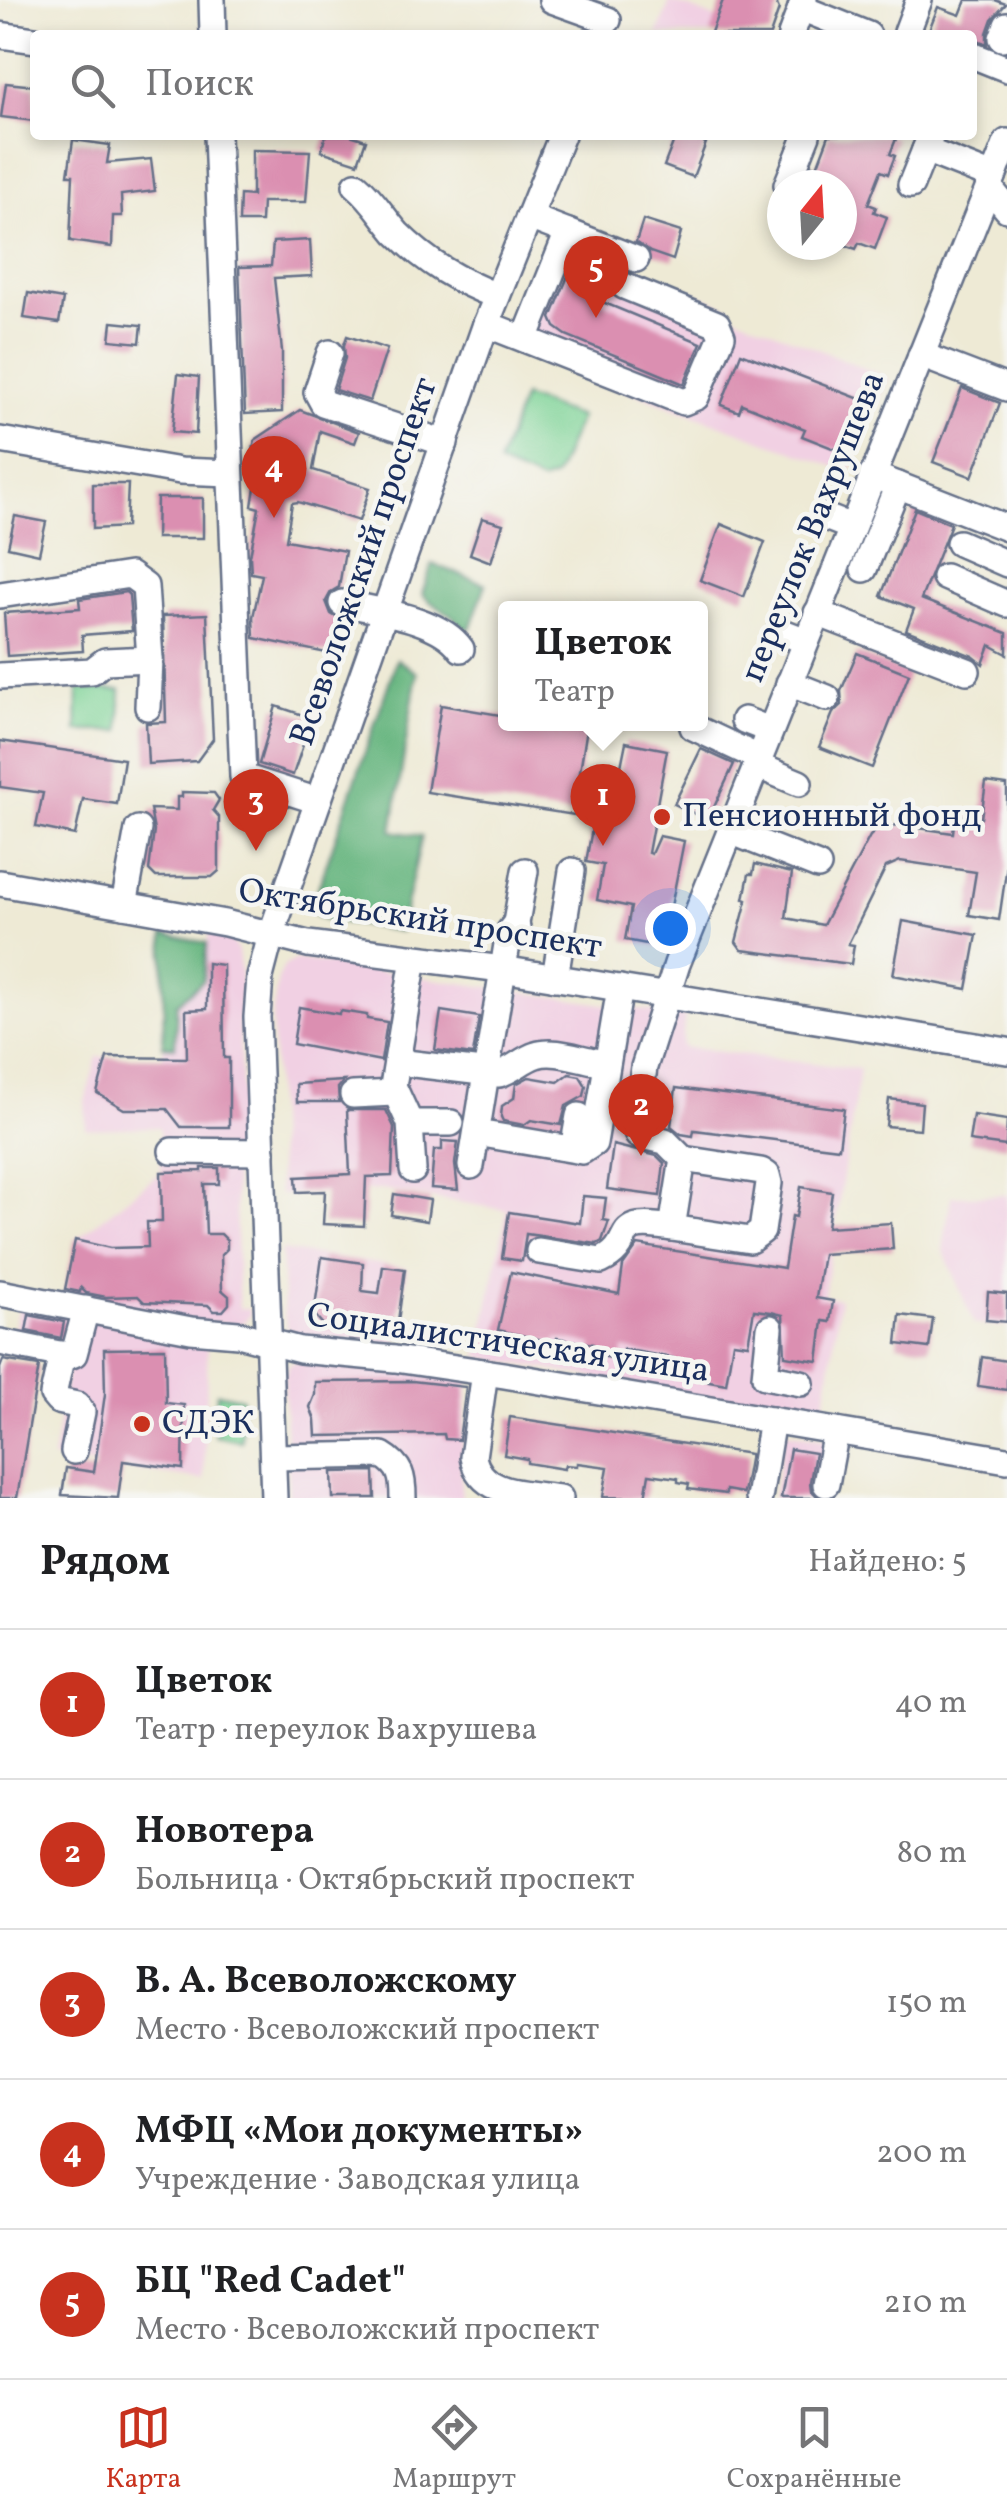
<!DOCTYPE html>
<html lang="ru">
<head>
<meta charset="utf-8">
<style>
  :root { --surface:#fff; --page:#f6f6f6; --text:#202124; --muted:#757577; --line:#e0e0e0; --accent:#c8321e }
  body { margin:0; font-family:Vollkorn,serif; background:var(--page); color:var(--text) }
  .compass { position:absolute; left:767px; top:170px; width:90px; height:90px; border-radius:50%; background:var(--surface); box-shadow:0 5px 15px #0003; rotate:18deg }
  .you { position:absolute; left:670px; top:928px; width:35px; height:35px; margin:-25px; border:8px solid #fff; border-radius:50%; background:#1a73e8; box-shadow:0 0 0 15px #1a73e833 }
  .badge { display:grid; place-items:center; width:65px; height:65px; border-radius:50%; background:var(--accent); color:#fff; font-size:32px; font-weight:700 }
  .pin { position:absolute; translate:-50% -82px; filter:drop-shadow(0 2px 5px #0008) }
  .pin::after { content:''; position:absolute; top:52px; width:35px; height:30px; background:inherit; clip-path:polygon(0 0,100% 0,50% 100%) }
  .popup { position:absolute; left:498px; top:601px; width:210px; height:130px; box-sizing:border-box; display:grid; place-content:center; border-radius:10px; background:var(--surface); filter:drop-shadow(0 2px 8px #0005); font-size:32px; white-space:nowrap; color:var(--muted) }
  .popup b { font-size:38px; color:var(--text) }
  .popup::after { content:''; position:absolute; left:50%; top:100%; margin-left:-20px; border:20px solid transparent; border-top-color:var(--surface) }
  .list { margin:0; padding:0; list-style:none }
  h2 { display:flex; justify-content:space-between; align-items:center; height:130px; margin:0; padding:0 40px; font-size:42px }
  h2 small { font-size:32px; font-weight:400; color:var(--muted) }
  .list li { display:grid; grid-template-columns:65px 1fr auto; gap:30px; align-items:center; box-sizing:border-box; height:150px; padding:0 40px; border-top:2px solid var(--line) }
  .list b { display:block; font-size:38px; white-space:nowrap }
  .list p { margin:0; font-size:32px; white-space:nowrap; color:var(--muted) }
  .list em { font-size:32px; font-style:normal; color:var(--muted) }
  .icon { flex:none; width:55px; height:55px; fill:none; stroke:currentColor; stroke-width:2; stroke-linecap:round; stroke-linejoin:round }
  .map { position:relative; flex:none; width:1007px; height:1498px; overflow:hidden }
  .search { position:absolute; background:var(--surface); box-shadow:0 5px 15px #0003; left:30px; right:30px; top:30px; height:110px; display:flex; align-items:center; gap:25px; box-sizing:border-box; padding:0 35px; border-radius:10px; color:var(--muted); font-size:38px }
  .sheet { height:880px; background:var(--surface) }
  nav { display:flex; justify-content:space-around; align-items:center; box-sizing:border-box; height:140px; border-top:2px solid var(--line); background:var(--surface); font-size:28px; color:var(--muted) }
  nav a { display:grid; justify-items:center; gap:5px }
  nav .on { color:var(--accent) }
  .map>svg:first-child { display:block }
</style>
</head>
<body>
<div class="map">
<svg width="1007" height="1498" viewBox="0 0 1007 1498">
  <rect width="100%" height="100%" fill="#f6f6f2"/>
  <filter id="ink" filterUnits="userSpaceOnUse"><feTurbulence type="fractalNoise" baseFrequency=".01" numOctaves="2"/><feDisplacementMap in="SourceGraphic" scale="20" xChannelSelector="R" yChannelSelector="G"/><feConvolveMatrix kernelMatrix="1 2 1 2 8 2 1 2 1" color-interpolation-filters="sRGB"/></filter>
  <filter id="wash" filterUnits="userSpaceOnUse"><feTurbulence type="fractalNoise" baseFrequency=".0048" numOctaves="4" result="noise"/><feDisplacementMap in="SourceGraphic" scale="40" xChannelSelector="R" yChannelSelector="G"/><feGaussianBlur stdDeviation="2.25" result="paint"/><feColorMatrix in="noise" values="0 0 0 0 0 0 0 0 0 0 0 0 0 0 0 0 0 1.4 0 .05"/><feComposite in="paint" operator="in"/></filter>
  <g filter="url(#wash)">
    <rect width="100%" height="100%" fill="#eeead5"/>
    <!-- built -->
    <g fill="#f1d0e3">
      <polygon points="670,1 760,35 657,35"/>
      <polygon points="555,235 731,308 730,313 888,378 849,472 509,347"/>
      <polygon points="209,931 223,935 232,942 238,951 241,974 239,1024 243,1132 234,1173 239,1308 250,1308 250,1315 242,1324 189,1321 63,1298 75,1240 161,1172 159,1127 86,1129 85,1101 97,1057 163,1057 163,1046 175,1047 177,1003 202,981"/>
      <polygon points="296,959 685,1016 682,1047 860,1069 824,1296 840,1299 823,1419 478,1357 507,1210 381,1190 279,1195 272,1017 278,979 284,966"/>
      <polygon points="1007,1195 1007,1327 974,1324 943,1249 951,1196"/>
      <polygon points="281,1250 407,1268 396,1345 299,1336 288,1329 284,1314"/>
      <polygon points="19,1305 208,1341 204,1480 52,1459 69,1361 10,1349"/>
      <polygon points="301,1359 469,1378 461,1457 461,1498 289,1498 284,1378 289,1365"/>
      <polygon points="785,1432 838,1441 828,1498 773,1498"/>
    </g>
    <!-- green -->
    <g fill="#7ed396" stroke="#4c817a" stroke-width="2.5">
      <polygon points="523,397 580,417 555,477 541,482 498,464"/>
      <polygon points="78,689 121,690 120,731 77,731"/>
      <polygon points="217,1393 242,1398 241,1441 215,1436"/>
    </g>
    <!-- forest -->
    <g fill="#66b57f" stroke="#40726e" stroke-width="2.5">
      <path d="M432 564 486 584 470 629 462 628C451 609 435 610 422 594Z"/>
      <polygon points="397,659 417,673 392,831 422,836 400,931 325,919 314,913 312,906"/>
      <polygon points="164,934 207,943 203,981 177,1003 175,1047 163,1046"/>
    </g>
    <g id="blocks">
      <!-- building -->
      <g fill="#db8fb1">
        <polygon points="723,0 775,0 779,9 770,35 710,35"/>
        <polygon points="966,0 995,0 1006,4 992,19 987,33 987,44 972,38 972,35 927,35 938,7 960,15"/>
        <polygon points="6,83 35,86 35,121 1,117"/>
        <polygon points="326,135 350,135 366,140 358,163 321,151"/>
        <polygon points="676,135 686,135 706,143 693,177 664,166"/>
        <polygon points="829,135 886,135 896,139 890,154 895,156 888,174 881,171 868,204 876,207 874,212 887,217 875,249 859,243 856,249 842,244 842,185 804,185 812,165 817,167"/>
        <polygon points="73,140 110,145 107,163 151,159 155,191 121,195 122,216 113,216 112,247 70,241 73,175 68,175"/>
        <polygon points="252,150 310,151 306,202 262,202 261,222 239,222 240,195 252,196"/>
        <polygon points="643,220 681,232 673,260 650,252 636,242"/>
        <polygon points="310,240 312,276 274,278 282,351 282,412 245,414 239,267 271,266 273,242"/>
        <polygon points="577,254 613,269 600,301 701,343 684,384 566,335 555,327 551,318"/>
        <polygon points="28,293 63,299 59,323 24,318"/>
        <polygon points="112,322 142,325 140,343 110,340"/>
        <polygon points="347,336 387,349 370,401 335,390 345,358 344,345"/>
        <polygon points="741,353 865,401 845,453 802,436 805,429 742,404 739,412 721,405"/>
        <polygon points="178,374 199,377 196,434 172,432"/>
        <polygon points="962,388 1000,403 972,477 933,462"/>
        <polygon points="300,410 359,432 355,443 320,431 313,470 370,488 359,521 298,502 292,503 286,540 345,551 339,587 331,592 326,601 331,614 339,619 332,649 326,653 254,638 253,617 262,575 251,573 250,556 259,508 252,506 258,469 250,467 255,440"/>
        <polygon points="93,484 128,484 126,527 93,529"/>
        <polygon points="157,498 203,498 203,538 156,538"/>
        <polygon points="915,509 951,524 921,599 1007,633 1007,654 990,645 983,664 973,656 906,630 914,609 881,596"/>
        <polygon points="15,516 46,522 39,554 8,547"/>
        <polygon points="482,518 503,524 491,562 470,554"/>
        <polygon points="721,524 765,542 744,597 700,580"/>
        <polygon points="126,592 129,595 132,631 82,635 83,651 7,656 4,613 80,608 79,599"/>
        <polygon points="207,614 213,739 197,761 148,764 146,723 166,722 163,616"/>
        <polygon points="857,653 909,674 872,768 819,747 833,713 842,705 841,691"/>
        <polygon points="441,705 506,716 506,724 556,724 587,728 578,784 616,791 626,742 667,750 648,853 651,854 659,836 684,841 663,947 625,940 631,907 597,900 603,865 586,862 594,818 427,792"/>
        <polygon points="276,706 312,718 293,775 259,764"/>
        <polygon points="0,741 124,759 117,804 83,799 75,835 36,827 43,793 0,787"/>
        <polygon points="701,749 734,764 708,820 674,804"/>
        <polygon points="986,782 1007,785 1007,865 999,920 969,915 976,872 900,861 886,867 848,944 854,945 851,964 742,950 736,942 747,900 744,899 749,874 753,874 755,864 792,873 786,918 823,925 870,836 879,828 898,825 953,833 955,815 981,818"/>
        <polygon points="182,792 214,793 219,800 213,810 219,817 219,871 212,877 156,877 149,870 154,831 150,809 177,810 177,797 182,797"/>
        <polygon points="903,921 977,935 967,989 893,975"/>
        <polygon points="207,963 223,965 224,1058 229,1058 229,1127 181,1127 167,1109 124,1109 97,1093 107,1057 187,1058 186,1010 207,1009"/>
        <polygon points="299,1007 339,1014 340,1011 360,1014 367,1015 367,1019 387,1022 381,1061 293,1044"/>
        <polygon points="441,1011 479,1017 473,1055 435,1050"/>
        <polygon points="569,1074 580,1076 586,1086 584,1096 566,1106 561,1125 531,1120 524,1125 503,1121 501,1117 502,1106 514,1098 516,1084 529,1077 558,1082"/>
        <polygon points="344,1081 338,1088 339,1102 297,1102 296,1084"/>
        <polygon points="676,1088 844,1109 839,1148 694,1130 693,1136 681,1134 671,1126"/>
        <polygon points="889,1099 922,1103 920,1129 886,1126"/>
        <polygon points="347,1110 386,1110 394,1127 392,1176 366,1177 364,1226 323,1224 325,1191 297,1192 296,1177 350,1174"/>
        <polygon points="973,1115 1007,1120 1006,1146 969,1141"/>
        <polygon points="442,1141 458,1142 455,1164 458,1190 431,1188 434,1150 442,1150"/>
        <polygon points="613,1145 657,1156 664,1163 660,1196 607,1189"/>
        <polygon points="202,1168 219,1168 219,1184 204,1184 206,1234 221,1234 227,1240 227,1249 221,1255 222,1290 229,1296 229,1304 223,1311 214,1311 208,1305 144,1302 138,1296 106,1297 86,1293 81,1288 80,1292 65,1289 75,1240 110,1248 148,1247 147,1222 162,1222 161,1172 202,1171"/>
        <polygon points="801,1187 832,1192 827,1227 891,1223 893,1249 823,1254 816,1298 833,1301 830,1322 823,1321 818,1361 785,1356 783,1315 771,1312 754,1310 748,1344 733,1342 726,1384 670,1374 673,1358 623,1349 622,1360 606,1357 591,1355 593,1344 557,1338 556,1343 498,1330 511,1272 619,1294 623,1266 638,1245 784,1268 792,1216 796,1217"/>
        <polygon points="394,1194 430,1200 427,1221 391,1215"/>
        <polygon points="583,1196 606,1198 603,1220 609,1221 602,1241 597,1244 526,1234 522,1261 502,1258 509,1212 580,1223"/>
        <polygon points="322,1257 363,1263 362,1291 379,1293 383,1266 405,1269 396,1336 326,1328 314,1314"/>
        <polygon points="988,1292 1007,1294 1007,1322 986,1320"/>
        <polygon points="29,1315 64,1322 61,1338 26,1331"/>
        <polygon points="900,1315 933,1319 929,1348 897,1344"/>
        <polygon points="165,1348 166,1403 184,1405 183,1469 123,1461 118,1498 62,1495 66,1468 94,1472 105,1394 104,1349"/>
        <polygon points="982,1357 1007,1361 1007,1390 978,1386"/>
        <polygon points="3,1360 39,1366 17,1498 0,1498 0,1368"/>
        <polygon points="412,1381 466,1387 459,1440 445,1439 444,1434 316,1436 315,1420 310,1407 315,1395 315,1382"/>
        <polygon points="510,1417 750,1454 743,1493 726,1490 726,1494 688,1489 689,1484 678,1482 678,1478 649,1474 645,1498 603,1497 608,1467 577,1463 577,1466 565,1465 564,1469 527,1463 527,1459 504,1455"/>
        <polygon points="790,1449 815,1453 810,1482 811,1490 819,1498 781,1498"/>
        <polygon points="374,1471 375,1498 333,1498 332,1472"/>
      </g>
    </g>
  </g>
  <g filter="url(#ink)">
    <use href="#blocks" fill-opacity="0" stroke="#657088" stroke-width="2.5"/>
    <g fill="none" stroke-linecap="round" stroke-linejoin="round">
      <defs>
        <g id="minor">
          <polyline points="212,0 213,35"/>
          <polyline points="552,0 608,20"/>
          <polyline points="801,8 868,35"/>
          <polyline points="907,32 919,0"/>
          <polyline points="0,35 35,40"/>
          <polyline points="791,35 804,0"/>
          <polyline points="1002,38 1007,25"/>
          <polyline points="972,55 1007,69"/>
          <polyline points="217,135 243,777 318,801"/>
          <polyline points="925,150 993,177"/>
          <path d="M356 185C373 199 383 217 397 233 427 263 458 281 497 296"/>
          <polyline points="787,185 807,135"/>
          <polyline points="911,185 931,135"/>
          <polyline points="989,187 1007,209"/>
          <polyline points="568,232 636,259"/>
          <polyline points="486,324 684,402 696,397 722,336 717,324 624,286"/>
          <polyline points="525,339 568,232 529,217"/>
          <polyline points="330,353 317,392 323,403 445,443"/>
          <polyline points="921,355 1007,388"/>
          <polyline points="0,440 180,471 230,473"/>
          <polyline points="872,475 1007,528"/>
          <polyline points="823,516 851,527"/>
          <polyline points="959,543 1007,564"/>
          <polyline points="864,569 898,485"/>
          <polyline points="945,577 1007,604"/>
          <polyline points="0,595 130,575 145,586 150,659 148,707"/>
          <path d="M342 603C377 611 440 618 461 649"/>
          <polyline points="817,613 967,671"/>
          <polyline points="780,631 806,641"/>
          <polyline points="0,676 92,671 105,661 150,659"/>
          <polyline points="789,683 827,698"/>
          <polyline points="744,720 770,730"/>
          <polyline points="693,727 759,758"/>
          <polyline points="756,765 799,783"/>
          <polyline points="730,831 818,866"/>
          <polyline points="0,883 225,923 308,944 502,969 1007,1051"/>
          <polyline points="124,905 138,829"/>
          <polyline points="519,937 516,923 525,871"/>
          <polyline points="555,978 572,871"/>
          <path d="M397 1062 499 1074C513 1070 523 1059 536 1055 553 1049 577 1058 594 1061"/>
          <polyline points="353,1095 394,1093"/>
          <polyline points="410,1123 451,1123"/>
          <polyline points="477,1133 582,1151 594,1143 620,988"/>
          <polyline points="573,1149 579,1116"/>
          <polyline points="172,1151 262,1152"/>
          <polyline points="683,1159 761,1171 767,1175 769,1183 762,1231 750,1240 672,1228 683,1159 665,1141 638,1135 636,1128 644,1067 677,964 1007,142"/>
          <polyline points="471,1166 509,932 516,923"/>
          <polyline points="413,1170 410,1123 393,1086 414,958"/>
          <path d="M539 1251 601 1261C640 1242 605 1217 672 1228"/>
          <polyline points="0,1293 191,1330 238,1334 300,1350 395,1359 504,1375 1007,1460"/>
          <polyline points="770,1328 765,1376 801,1383"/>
          <polyline points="0,1342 69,1356 74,1354 86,1309"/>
          <polyline points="62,1354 53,1395 58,1401 77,1405 82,1412 74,1451"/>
          <path d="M485 1372 473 1457C480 1496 527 1493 560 1498"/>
          <path d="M273 1457 382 1455C401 1466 403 1477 403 1498"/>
          <polyline points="826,1484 836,1431"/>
          <polyline points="274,1498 257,1017 260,977 271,935 486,324 562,135"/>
          <polyline points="759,1498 772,1420"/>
        </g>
      </defs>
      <!-- minor casing -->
      <use href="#minor" stroke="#657088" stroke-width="30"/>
      <!-- minor -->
      <use href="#minor" stroke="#fff" stroke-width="25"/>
    </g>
  </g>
  <!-- markers -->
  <g fill="#c8321e" stroke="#f6f6f2" stroke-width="4">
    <circle cx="662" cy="817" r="10"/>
    <circle cx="142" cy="1424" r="10"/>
  </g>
  <g text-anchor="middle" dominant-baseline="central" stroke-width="9" stroke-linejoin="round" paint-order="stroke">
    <!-- street labels -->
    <g font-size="35" fill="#1b2f5e" stroke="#f6f6f2">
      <text transform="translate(814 527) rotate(-68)">переулок Вахрушева</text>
      <text transform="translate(365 562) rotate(-71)">Всеволожский проспект</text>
      <text transform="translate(420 920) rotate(9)">Октябрьский проспект</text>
      <text transform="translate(508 1344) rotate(8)">Социалистическая улица</text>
    </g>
    <!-- poi labels -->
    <g font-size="35" fill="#1b2f5e" stroke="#f6f6f2" text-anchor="start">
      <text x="682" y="817">Пенсионный фонд</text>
      <text x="162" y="1424">СДЭК</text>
    </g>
  </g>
</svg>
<svg class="compass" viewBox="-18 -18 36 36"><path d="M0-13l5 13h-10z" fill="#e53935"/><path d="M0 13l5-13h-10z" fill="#757577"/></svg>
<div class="you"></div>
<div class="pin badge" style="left:603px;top:846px">1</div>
<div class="popup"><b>Цветок</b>Театр</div>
<div class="pin badge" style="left:641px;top:1156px">2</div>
<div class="pin badge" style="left:256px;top:851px">3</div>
<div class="pin badge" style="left:274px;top:518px">4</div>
<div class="pin badge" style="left:596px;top:318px">5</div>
<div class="search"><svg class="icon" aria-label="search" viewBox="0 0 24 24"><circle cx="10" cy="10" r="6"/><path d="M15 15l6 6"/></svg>Поиск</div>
</div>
<section class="sheet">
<h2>Рядом<small>Найдено: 5</small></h2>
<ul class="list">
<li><span class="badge">1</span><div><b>Цветок</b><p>Театр · переулок Вахрушева</p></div><em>40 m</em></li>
<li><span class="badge">2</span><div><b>Новотера</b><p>Больница · Октябрьский проспект</p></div><em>80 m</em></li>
<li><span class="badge">3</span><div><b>В. А. Всеволожскому</b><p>Место · Всеволожский проспект</p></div><em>150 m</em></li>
<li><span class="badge">4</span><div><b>МФЦ «Мои документы»</b><p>Учреждение · Заводская улица</p></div><em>200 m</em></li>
<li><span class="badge">5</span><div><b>БЦ &quot;Red Cadet&quot;</b><p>Место · Всеволожский проспект</p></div><em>210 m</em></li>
</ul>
</section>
<nav>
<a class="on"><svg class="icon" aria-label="map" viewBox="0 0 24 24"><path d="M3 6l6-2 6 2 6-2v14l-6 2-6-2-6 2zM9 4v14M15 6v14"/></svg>Карта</a>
<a><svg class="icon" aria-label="directions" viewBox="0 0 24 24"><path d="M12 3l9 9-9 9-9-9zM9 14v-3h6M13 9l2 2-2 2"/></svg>Маршрут</a>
<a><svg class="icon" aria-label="saved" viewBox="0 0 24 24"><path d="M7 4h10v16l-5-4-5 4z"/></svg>Сохранённые</a>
</nav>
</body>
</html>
